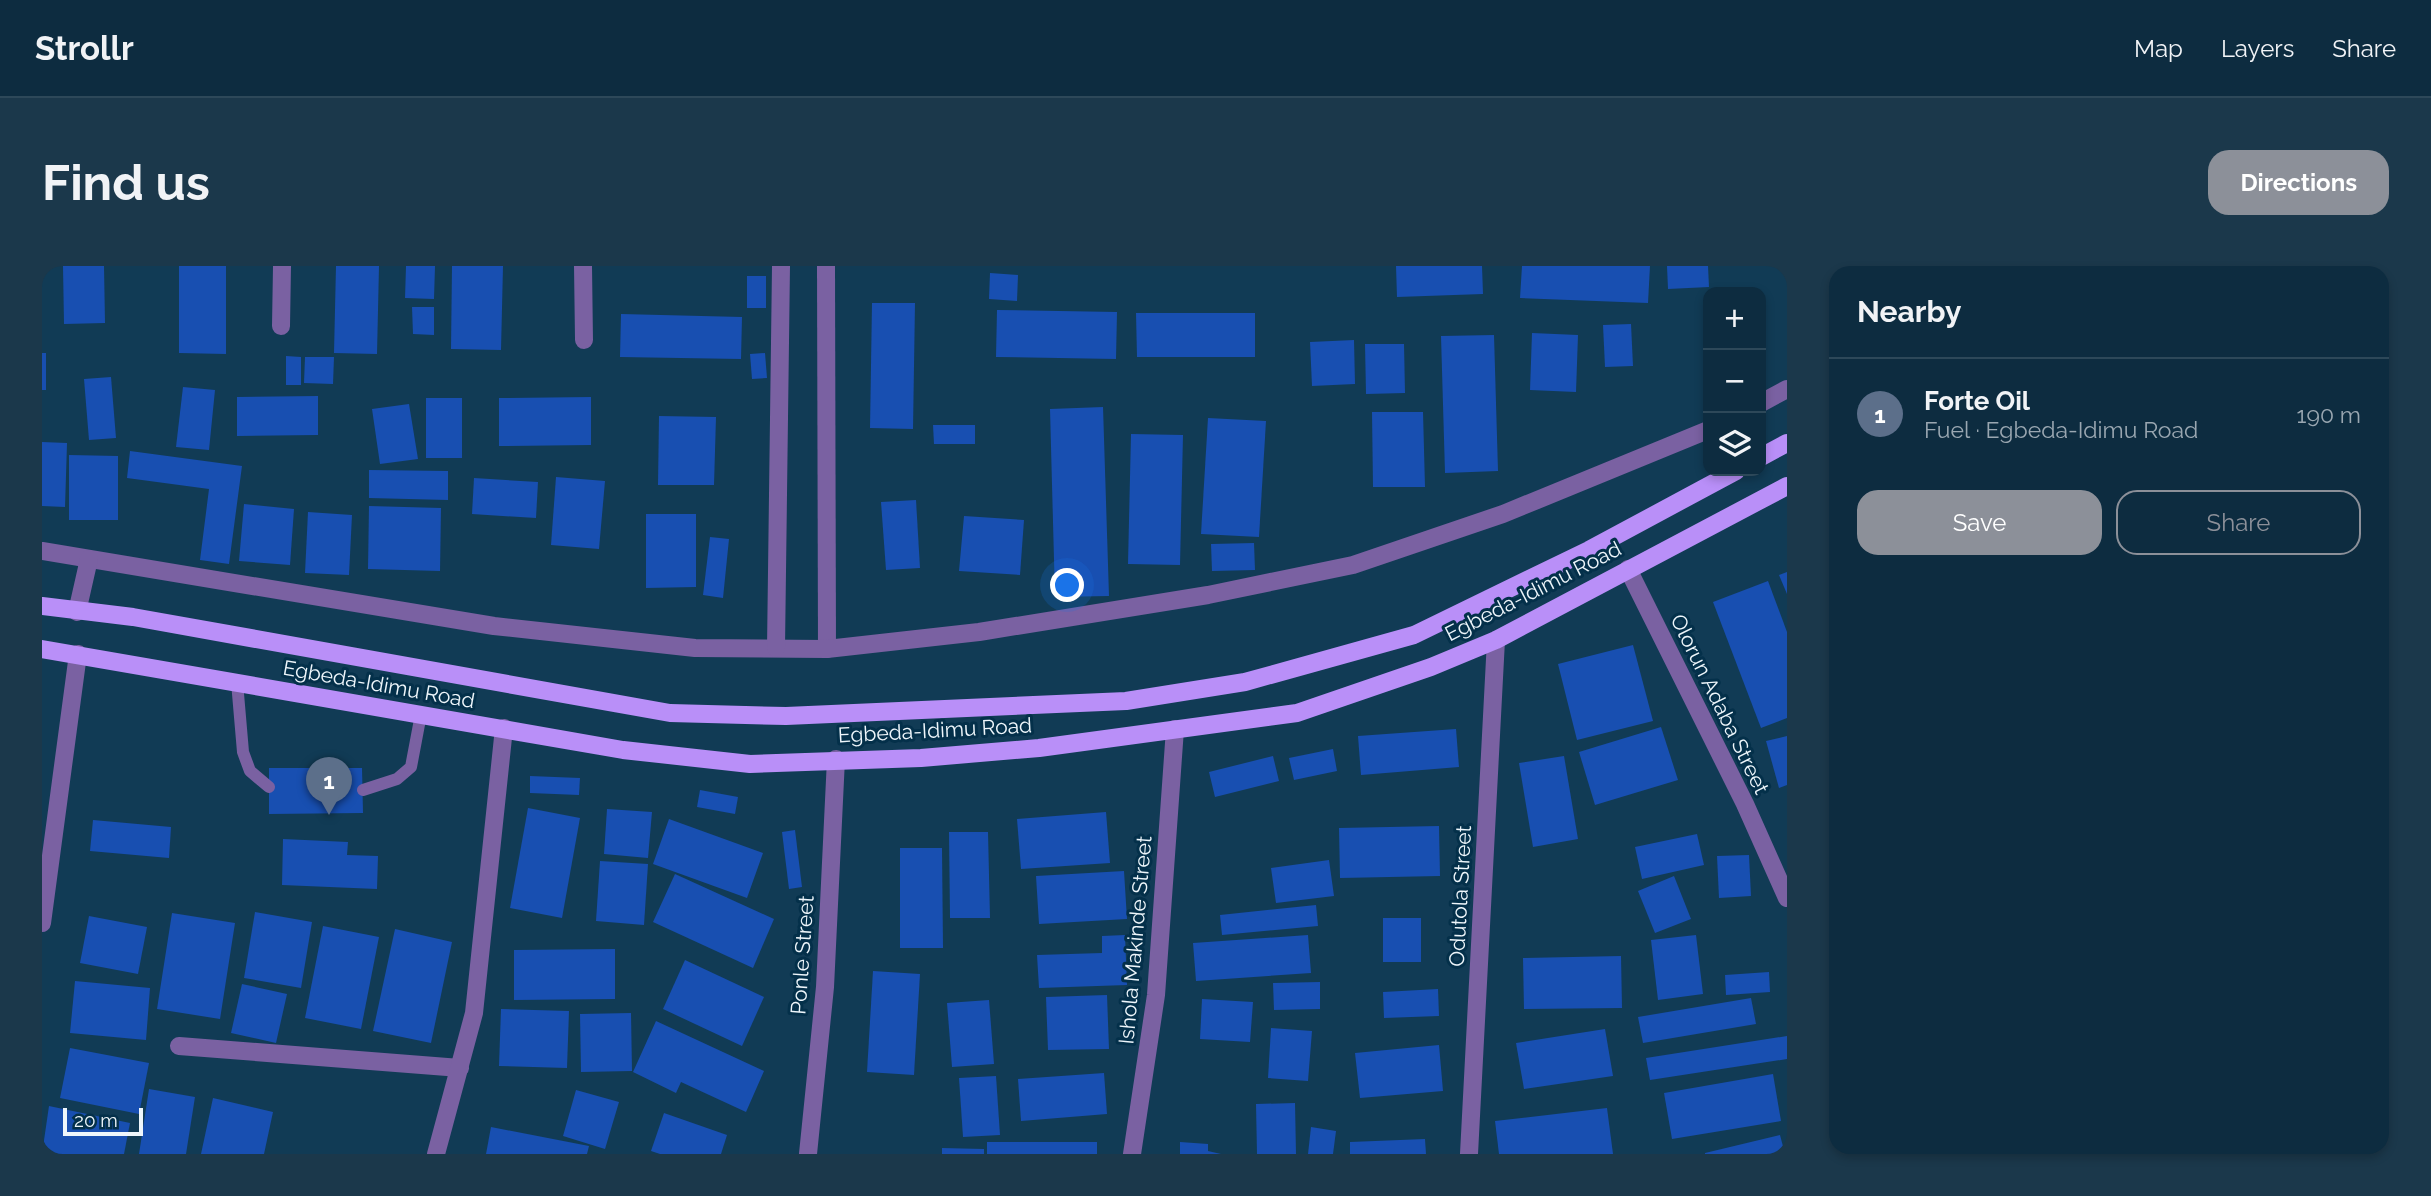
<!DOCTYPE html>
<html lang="en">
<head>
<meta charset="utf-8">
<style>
  :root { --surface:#0d2c40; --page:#1b384b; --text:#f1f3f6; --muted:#9aa7b1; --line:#2d4859; --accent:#8c9099 }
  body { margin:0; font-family:Raleway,sans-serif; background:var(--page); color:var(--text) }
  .controls { position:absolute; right:21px; top:21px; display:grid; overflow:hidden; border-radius:14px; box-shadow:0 4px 10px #0003 }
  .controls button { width:63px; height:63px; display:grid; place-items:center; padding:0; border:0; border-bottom:2px solid var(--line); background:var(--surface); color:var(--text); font:35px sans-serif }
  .scale { position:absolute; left:21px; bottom:18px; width:80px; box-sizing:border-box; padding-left:7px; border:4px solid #eef6fb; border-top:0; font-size:19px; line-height:24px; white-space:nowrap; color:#eef6fb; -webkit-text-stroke:5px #04304a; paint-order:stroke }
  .you { position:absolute; left:1026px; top:320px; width:24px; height:24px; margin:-18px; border:5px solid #fff; border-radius:50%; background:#1a73e8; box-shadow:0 0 0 10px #1a73e833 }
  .badge { display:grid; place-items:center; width:46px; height:46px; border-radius:50%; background:var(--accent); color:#fff; font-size:23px; font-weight:700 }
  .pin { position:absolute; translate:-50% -58px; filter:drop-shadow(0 2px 4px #0008) }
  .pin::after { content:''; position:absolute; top:37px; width:24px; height:21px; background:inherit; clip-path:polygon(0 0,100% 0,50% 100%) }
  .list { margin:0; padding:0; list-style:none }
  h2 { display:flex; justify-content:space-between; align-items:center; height:91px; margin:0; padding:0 28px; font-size:30px }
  h2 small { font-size:23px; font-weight:400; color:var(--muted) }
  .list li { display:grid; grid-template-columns:46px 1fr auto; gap:21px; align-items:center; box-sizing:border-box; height:112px; padding:0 28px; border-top:2px solid var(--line) }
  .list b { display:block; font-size:26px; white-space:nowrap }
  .list p { margin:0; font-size:23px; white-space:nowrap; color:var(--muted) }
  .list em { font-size:23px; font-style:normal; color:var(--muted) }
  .actions { display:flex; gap:14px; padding:21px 28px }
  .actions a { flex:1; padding:16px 0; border:2px solid var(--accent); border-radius:21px; text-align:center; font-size:24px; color:var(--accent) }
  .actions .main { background:var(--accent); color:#fff }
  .icon { flex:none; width:38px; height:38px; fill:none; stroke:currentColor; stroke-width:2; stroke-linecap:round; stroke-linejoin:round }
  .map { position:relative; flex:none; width:1745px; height:888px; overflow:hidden; border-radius:21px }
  header { display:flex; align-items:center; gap:42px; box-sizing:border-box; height:98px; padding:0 35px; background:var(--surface); border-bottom:2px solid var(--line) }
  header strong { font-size:33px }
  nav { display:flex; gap:38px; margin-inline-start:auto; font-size:24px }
  .intro { display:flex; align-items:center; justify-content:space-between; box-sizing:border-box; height:168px; padding:0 42px }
  h1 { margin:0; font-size:49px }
  .button { padding:18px 32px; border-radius:21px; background:var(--accent); color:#fff; font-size:24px; font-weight:700 }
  main { display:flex; gap:42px; padding:0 42px }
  aside { flex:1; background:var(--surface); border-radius:21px; box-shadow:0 4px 10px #0003 }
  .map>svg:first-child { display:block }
</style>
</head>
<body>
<header>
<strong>Strollr</strong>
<nav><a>Map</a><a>Layers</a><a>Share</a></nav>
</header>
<div class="intro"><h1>Find us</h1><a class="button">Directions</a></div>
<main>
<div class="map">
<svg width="1745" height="888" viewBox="0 0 1745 888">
  <rect width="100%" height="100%" fill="#113b55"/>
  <!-- building -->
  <g fill="#184fb1">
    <polygon points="21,0 62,0 63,57 22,58"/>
    <polygon points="137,0 184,0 184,88 137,87"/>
    <polygon points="294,0 337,0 335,88 292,87"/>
    <polygon points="364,0 393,0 392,33 363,32"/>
    <polygon points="410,0 461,0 459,84 409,83"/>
    <polygon points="1354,0 1440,0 1441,28 1355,31"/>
    <polygon points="1480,0 1608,0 1606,37 1478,32"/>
    <polygon points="1625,0 1666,0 1667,21 1626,23"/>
    <polygon points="948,7 976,9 975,35 947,33"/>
    <rect x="705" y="10" width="19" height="32"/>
    <polygon points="830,37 873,37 871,163 828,162"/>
    <polygon points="370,41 392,41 392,69 371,68"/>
    <polygon points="955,44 1075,46 1074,93 954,91"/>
    <polygon points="1094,47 1213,47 1213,91 1095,91"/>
    <polygon points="579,48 700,51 699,93 578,91"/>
    <polygon points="1589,58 1591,100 1563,101 1561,59"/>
    <polygon points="1490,67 1536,69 1534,126 1488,124"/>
    <polygon points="1452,69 1456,205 1403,207 1399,70"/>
    <polygon points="1312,74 1313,118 1270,120 1268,76"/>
    <polygon points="1323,78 1362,78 1363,127 1324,128"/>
    <rect x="0" y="87" width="4" height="37"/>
    <polygon points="723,87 725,112 710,113 708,88"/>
    <polygon points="244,90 259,91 259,119 244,119"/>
    <polygon points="263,91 292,91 291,118 262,117"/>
    <polygon points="69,111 74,172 47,174 42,113"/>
    <polygon points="141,121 173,124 167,184 134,181"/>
    <polygon points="276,130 276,169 195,170 195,131"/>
    <polygon points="549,131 549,179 457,180 457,132"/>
    <rect x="384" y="132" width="36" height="60"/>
    <polygon points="367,138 376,193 338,198 330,143"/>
    <polygon points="1061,141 1067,330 1013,331 1008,143"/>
    <polygon points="1330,146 1381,146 1383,221 1331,221"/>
    <polygon points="617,150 674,151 672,219 616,219"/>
    <polygon points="1166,152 1224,155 1217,271 1159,268"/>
    <polygon points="891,159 933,159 933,178 892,178"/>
    <polygon points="1089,168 1141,169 1138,299 1086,298"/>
    <polygon points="0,176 25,177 23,241 0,240"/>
    <polygon points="88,185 200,200 187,298 158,294 167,223 85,212"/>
    <polygon points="27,189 76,190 76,254 27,254"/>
    <polygon points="327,204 406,205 406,234 327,232"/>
    <polygon points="514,211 563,215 557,283 509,279"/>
    <polygon points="432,212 496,216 494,252 430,248"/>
    <polygon points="874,234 878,302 844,304 839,236"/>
    <polygon points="202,238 252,243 248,299 197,295"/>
    <polygon points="327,240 399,242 398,305 326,303"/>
    <polygon points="266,246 310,249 307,309 263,307"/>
    <polygon points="604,248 654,248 654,321 604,322"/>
    <polygon points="922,250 982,254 978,309 917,305"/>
    <polygon points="668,271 687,273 681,332 661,329"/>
    <polygon points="1212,277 1213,304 1170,305 1169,278"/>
    <polygon points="1745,306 1745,328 1737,309"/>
    <polygon points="1726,315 1745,366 1745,452 1719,462 1671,336"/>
    <polygon points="1591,379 1611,455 1535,474 1516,398"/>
    <polygon points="1619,461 1636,514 1553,539 1537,486"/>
    <polygon points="1414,463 1417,501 1319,509 1316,470"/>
    <polygon points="1745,470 1745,519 1737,522 1724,475"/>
    <polygon points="1291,483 1295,505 1252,514 1247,492"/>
    <polygon points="1231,490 1237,515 1173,531 1167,506"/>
    <polygon points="1522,490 1536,573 1491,581 1477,497"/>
    <polygon points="227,502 320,502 321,547 227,548"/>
    <polygon points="488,510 538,512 537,529 488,527"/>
    <polygon points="658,524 696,531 693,548 655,541"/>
    <polygon points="486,542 538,552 520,652 468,642"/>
    <polygon points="565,543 610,546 606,592 562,588"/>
    <polygon points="1064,546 1068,597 979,603 975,553"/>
    <polygon points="627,553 721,587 705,632 611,598"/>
    <polygon points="51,554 129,561 127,592 48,585"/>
    <polygon points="1397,560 1398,610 1298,612 1297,562"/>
    <polygon points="753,564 760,621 747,623 740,566"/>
    <polygon points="907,566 946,566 948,652 908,652"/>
    <polygon points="1655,568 1662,599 1600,613 1593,581"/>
    <polygon points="241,573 306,576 305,589 336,590 335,623 240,619"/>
    <polygon points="858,582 900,582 901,682 858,682"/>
    <polygon points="1707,589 1709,630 1677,632 1675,590"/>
    <polygon points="1287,594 1292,630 1234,637 1229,602"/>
    <polygon points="558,595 606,598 602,659 554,655"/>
    <polygon points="1082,605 1085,653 997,658 994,610"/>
    <polygon points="633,608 732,653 711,702 611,656"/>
    <polygon points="1632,610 1649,653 1613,667 1596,625"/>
    <polygon points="1274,639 1276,660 1180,669 1178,649"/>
    <polygon points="213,646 270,656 259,722 202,712"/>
    <polygon points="130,647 193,657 178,753 115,743"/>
    <polygon points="47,650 105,661 96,708 38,697"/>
    <rect x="1341" y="652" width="38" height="44"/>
    <polygon points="281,660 337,671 319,763 263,752"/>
    <polygon points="353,663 410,676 389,777 331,765"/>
    <polygon points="1083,669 1085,719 997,722 995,689 1060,687 1060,670"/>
    <polygon points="1266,669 1269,707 1154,715 1151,677"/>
    <polygon points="1654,669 1661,728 1616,734 1609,674"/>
    <polygon points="573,683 573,733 472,734 472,684"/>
    <polygon points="1579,690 1580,742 1482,743 1481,692"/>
    <polygon points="643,694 722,731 700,780 621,743"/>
    <polygon points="831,705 878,708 872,809 825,806"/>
    <polygon points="1727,706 1728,726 1684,729 1683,709"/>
    <polygon points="33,715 108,722 104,774 28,767"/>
    <polygon points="1278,716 1278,743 1232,744 1231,717"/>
    <polygon points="200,718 245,728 234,777 189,767"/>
    <polygon points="1396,723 1397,750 1342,752 1341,726"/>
    <polygon points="1065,729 1067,783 1006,784 1004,731"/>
    <polygon points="1709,732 1714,758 1601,777 1596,751"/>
    <polygon points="1160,733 1211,736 1208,776 1158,773"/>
    <polygon points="947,734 952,798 910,801 905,737"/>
    <polygon points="459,743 527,745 525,802 457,800"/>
    <polygon points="589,747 590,805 539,806 538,748"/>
    <polygon points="614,755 722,805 704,846 639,816 634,827 591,806"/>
    <polygon points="1229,762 1270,765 1266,815 1226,812"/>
    <polygon points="1563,763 1571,810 1482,823 1474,777"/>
    <polygon points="1745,770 1745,793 1608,814 1604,792"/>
    <polygon points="1397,779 1401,825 1318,832 1313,787"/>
    <polygon points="28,782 107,797 97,848 18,832"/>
    <polygon points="1062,807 1065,848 979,855 976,813"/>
    <polygon points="1731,808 1739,855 1630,873 1622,827"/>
    <polygon points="954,810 958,869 921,871 917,812"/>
    <polygon points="107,823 153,831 144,888 97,888"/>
    <polygon points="534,824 577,836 563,883 521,870"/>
    <polygon points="171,832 231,846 222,888 159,888"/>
    <polygon points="1253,837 1254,888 1215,888 1214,838"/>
    <polygon points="7,840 88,857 82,888 0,888"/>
    <polygon points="1565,842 1571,888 1457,888 1453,855"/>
    <polygon points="622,847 685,869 679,888 618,888 609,885"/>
    <polygon points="449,861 547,880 545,888 444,888"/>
    <polygon points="1269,861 1294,865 1291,888 1266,888"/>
    <polygon points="1738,869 1743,888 1663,888 1663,887"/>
    <polygon points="1383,873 1384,888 1308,888 1308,876"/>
    <rect x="945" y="876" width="110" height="12"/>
    <polygon points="1138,876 1166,878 1166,885 1179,888 1138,888"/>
    <polygon points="900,882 942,883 942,888 900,888"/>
  </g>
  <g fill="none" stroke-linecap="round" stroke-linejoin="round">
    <!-- lane -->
    <g stroke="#7a61a2" stroke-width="12">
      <polyline points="195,416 201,486 208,505 227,521"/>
      <polyline points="321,524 355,513 369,501 379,448"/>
    </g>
    <!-- street -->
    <g stroke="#7a61a2" stroke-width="18">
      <polyline points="541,0 542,74"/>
      <polyline points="784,0 785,383"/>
      <polyline points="239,60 240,0"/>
      <polyline points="1719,137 1745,123"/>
      <polyline points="0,285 452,360 653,382 785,383 937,366 1166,329 1311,299 1461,248 1666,164"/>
      <polyline points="1586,303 1703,538 1745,632"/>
      <polyline points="35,346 47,293"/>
      <polyline points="734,382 739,0"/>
      <polyline points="0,657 36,388"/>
      <polyline points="137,780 418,802"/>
      <polyline points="394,888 432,747 462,462"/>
      <polyline points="766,888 783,721 794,493"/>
      <polyline points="1090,888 1114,729 1133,463"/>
      <polyline points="1427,888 1454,374"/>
    </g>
    <!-- primary -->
    <g stroke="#b98ff8" stroke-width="18">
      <polyline points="1719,191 1745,177"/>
      <polyline points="0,340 91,351 628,447 744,450 1084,435 1203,416 1372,369 1547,284 1694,205"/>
      <polyline points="0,383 581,484 708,498 879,492 997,482 1255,447 1389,401 1454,374 1745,220"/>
    </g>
  </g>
  <g text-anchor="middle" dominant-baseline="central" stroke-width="6" stroke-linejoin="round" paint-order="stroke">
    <!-- street labels -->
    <g font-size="21" fill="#eef6fb" stroke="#04304a">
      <text transform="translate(1491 325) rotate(-27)">Egbeda-Idimu Road</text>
      <text transform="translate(337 418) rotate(10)">Egbeda-Idimu Road</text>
      <text transform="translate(1678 438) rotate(64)">Olorun Adaba Street</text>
      <text transform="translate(893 464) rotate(-3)">Egbeda-Idimu Road</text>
      <text transform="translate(1418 630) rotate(-87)">Odutola Street</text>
      <text transform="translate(1093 674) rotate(-85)">Ishola Makinde Street</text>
      <text transform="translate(760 689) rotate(-86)">Ponle Street</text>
    </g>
  </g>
</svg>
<div class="controls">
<button>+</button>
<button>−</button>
<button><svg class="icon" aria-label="layers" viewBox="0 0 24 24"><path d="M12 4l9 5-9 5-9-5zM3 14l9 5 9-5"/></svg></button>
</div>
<div class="scale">20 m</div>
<div class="you"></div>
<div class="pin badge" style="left:287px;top:549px;background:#5c6f8a">1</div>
</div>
<aside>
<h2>Nearby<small></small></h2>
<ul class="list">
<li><span class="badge" style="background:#5c6f8a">1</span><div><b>Forte Oil</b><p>Fuel · Egbeda-Idimu Road</p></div><em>190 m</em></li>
</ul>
<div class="actions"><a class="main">Save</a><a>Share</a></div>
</aside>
</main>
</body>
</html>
